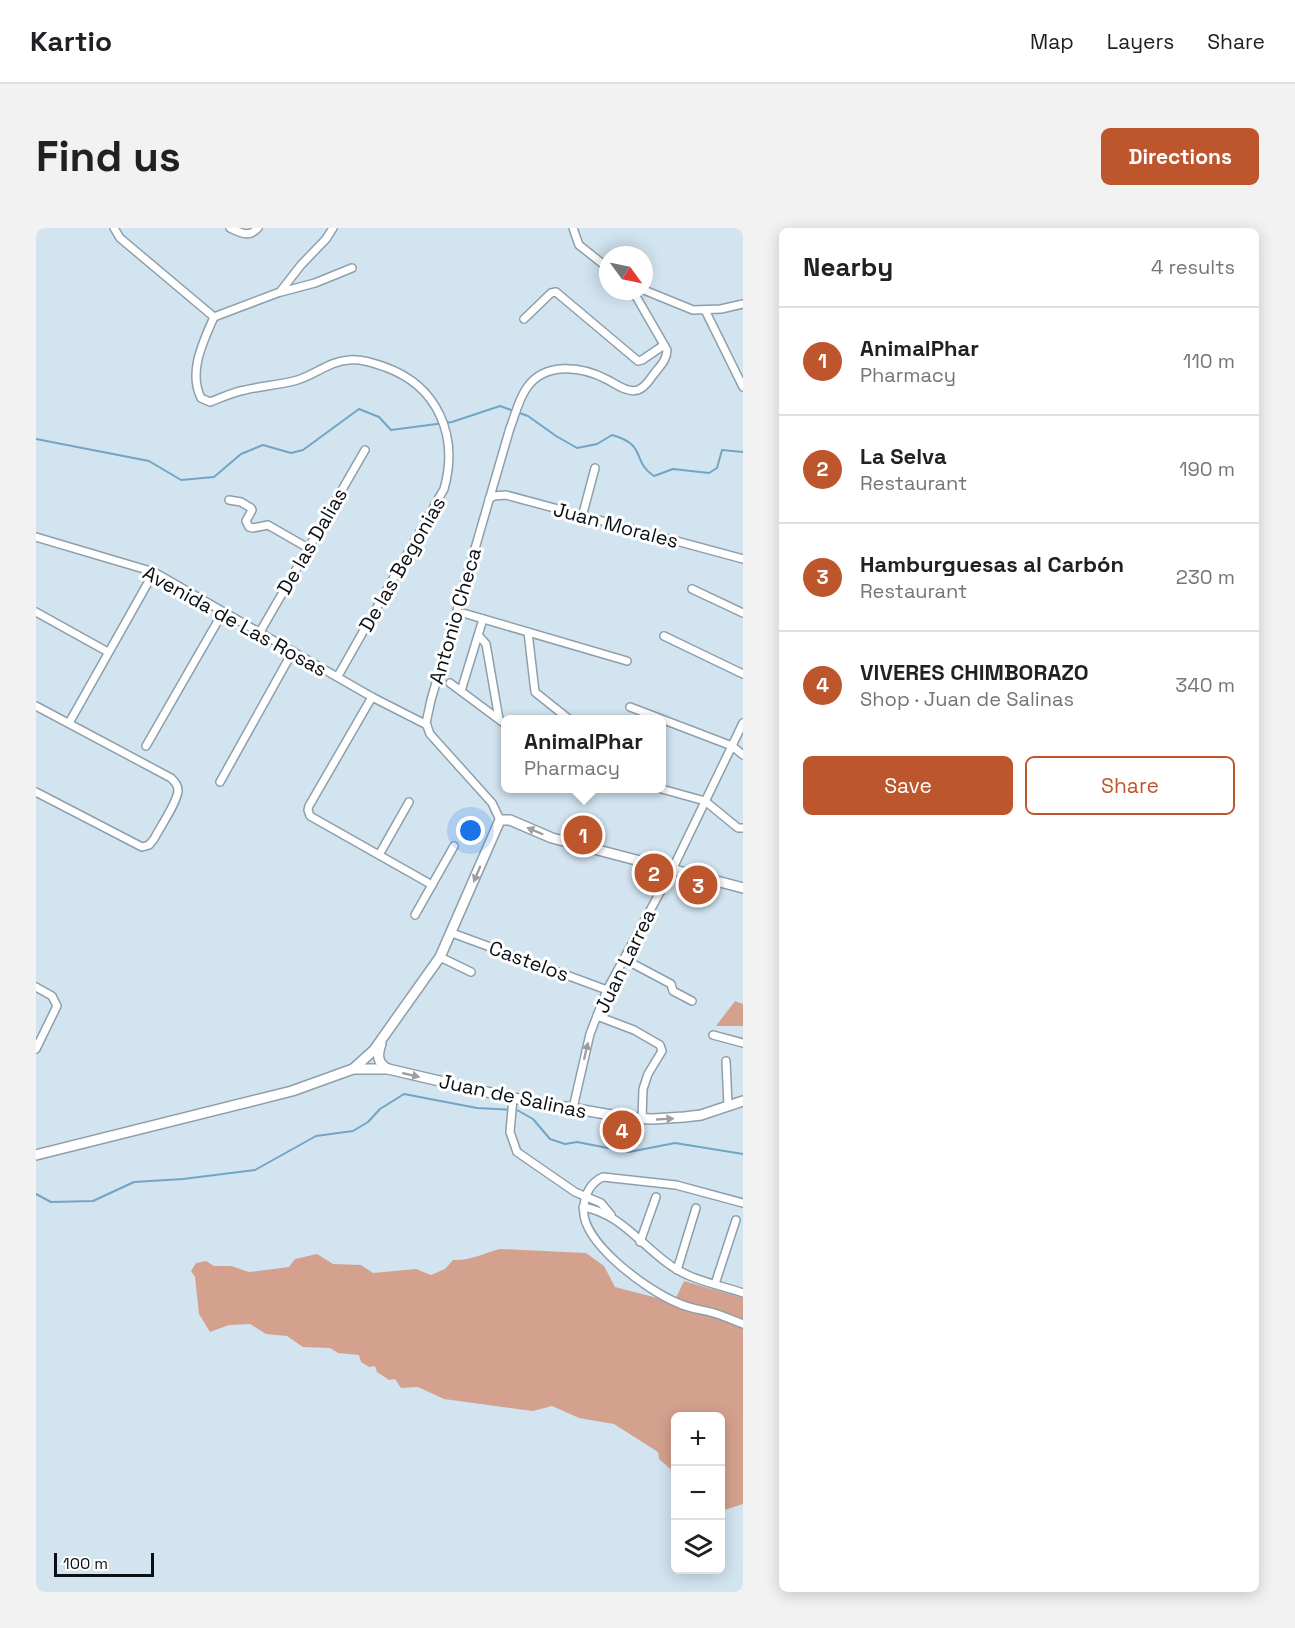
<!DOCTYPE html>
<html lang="en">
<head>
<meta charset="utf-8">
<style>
  :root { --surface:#fff; --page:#f2f2f2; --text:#202124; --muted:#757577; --line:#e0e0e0; --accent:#bd562d }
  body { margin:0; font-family:"Space Grotesk",sans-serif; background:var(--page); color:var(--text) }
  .controls { position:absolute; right:18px; bottom:18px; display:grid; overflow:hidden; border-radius:9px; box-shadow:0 3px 15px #0003 }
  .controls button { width:54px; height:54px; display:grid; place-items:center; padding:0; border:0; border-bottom:2px solid var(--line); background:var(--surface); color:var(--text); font:30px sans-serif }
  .compass { position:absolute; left:563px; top:18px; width:54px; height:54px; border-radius:50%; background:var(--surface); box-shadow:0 3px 15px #0003; rotate:123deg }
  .scale { position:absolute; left:18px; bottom:15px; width:100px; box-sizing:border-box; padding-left:6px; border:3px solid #0a1014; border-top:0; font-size:16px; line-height:21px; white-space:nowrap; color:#0a1014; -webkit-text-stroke:4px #fff; paint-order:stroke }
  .you { position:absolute; left:435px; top:603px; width:21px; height:21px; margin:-15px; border:4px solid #fff; border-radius:50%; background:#1a73e8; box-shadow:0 0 0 9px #1a73e833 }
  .badge { display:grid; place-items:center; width:39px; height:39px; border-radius:50%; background:var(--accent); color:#fff; font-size:20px; font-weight:700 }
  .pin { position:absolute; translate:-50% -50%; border:3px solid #fff; box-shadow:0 2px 6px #0006 }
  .popup { position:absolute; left:465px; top:487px; width:165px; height:78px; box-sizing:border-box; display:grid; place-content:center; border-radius:9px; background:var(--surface); filter:drop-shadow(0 2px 4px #0005); font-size:20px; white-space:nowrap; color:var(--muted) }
  .popup b { font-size:22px; color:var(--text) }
  .popup::after { content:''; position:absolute; left:50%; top:100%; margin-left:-12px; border:12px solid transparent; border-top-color:var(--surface) }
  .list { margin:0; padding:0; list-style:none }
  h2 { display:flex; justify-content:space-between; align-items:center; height:78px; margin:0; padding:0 24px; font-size:26px }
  h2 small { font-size:20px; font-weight:400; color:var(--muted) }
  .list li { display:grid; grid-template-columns:39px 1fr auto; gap:18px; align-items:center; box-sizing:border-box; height:108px; padding:0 24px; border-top:2px solid var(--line) }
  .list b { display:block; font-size:22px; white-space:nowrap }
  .list p { margin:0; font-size:20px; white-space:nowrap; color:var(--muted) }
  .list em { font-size:20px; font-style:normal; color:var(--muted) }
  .actions { display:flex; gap:12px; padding:18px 24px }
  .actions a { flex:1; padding:14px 0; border:2px solid var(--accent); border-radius:9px; text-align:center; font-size:21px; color:var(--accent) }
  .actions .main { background:var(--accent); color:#fff }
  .icon { flex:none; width:33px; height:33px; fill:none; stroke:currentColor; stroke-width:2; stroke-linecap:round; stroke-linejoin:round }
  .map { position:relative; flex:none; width:707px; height:1364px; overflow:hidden; border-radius:9px }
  header { display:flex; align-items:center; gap:36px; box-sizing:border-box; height:84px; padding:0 30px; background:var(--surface); border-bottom:2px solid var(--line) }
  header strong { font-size:28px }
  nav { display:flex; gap:33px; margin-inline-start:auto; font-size:21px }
  .intro { display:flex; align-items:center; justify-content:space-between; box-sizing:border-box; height:144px; padding:0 36px }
  h1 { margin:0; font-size:42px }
  .button { padding:15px 27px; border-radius:9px; background:var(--accent); color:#fff; font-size:21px; font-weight:700 }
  main { display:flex; gap:36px; padding:0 36px }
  aside { flex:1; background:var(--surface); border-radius:9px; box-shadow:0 3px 15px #0003 }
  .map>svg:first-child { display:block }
</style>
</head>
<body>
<header>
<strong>Kartio</strong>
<nav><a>Map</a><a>Layers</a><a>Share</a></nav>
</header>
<div class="intro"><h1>Find us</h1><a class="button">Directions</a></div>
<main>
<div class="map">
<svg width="707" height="1364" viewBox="0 0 707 1364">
  <rect width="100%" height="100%" fill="#d2e4f0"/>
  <!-- green -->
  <g fill="#d4a18e">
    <polygon points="699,773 707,776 707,798 680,798"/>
    <path d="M464 1021 550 1025 568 1038 579 1059 633 1073 639 1072 648 1053 707 1070V1276L685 1283 684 1188H640L639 1245 623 1231 622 1224 578 1196 543 1190 516 1178 497 1183 408 1171 382 1159 365 1160 359 1151 353 1152 341 1144 339 1138 333 1139 325 1134 323 1127 302 1125 294 1120 267 1119 251 1108 230 1106 214 1096 193 1097 174 1104 163 1086 159 1049 155 1043 160 1035 170 1033 178 1038H195L213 1044 253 1039 259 1031 281 1026 297 1036 325 1037 337 1045 380 1041 395 1047 409 1041 417 1032C434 1033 448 1025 464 1021Z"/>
  </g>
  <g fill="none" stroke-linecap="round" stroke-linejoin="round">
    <!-- stream -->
    <g stroke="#73a4c4" stroke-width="2">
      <path d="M0 211 113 233 145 252 178 249 205 226 227 217 255 225 267 222 323 181 343 189 355 202 416 194 464 178 492 188 520 208 541 220 561 216 576 207C612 217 595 233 618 248L637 241 673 245 681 240 686 222 707 224"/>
      <polyline points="0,966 15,974 57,973 98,954 147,951 219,942 280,908 317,903 332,894 344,881 368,866 441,880 481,882 497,891 514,911 529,916 541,914 593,924 639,915 707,926"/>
    </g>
    <defs>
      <g id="street">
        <polyline points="78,0 84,10 178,89"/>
        <path d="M194 0C205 5 213 10 222 0"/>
        <path d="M297 0 290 11 265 37 244 64 178 89C167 114 152 144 165 170L174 174C185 170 197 164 209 162 225 158 242 157 258 153 278 148 293 133 313 132 326 131 337 135 349 139 402 158 423 208 408 261L302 448"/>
        <polyline points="537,0 543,17 572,40"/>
        <polyline points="608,62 657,82 685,81 707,76"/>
        <polyline points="245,64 279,55 316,40"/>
        <polyline points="669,82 707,159"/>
        <polyline points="488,91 515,65 520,64 602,133 606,132 628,117"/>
        <polyline points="453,271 458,268 470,267 707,331"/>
        <polyline points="193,272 205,274 215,280 216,282 210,293 213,299 217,300 232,297 272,320"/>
        <polyline points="546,289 559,240"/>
        <polyline points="0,309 118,344 336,469 391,497"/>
        <polyline points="656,361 707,385"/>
        <polyline points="0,384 72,424"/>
        <polyline points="427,385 591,433"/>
        <polyline points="224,404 329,222"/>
        <polyline points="492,404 499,464 534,492"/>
        <polyline points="443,408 450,416 463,491"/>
        <polyline points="628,408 707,446"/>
        <polyline points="414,455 469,496"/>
        <polyline points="425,463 447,391"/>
        <polyline points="336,469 273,578 272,582 274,588 396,657"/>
        <path d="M0 478 135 550C139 554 142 557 142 563 141 575 124 599 118 611L113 617 106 619 0 564"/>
        <polyline points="594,479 696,518 707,527"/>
        <polyline points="33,495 118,344"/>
        <polyline points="110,518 187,384"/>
        <polyline points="184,554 257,423"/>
        <polyline points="622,560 669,573 702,600 707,600"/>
        <path d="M464 592 456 575 394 506 390 495 395 472 474 200C479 188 482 173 490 161 508 133 546 138 572 152 581 157 592 165 602 162 610 159 613 152 618 146 624 138 631 132 631 122L597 63"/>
        <polyline points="343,627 373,574"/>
        <polyline points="379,687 418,618"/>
        <polyline points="416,705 571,762"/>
        <polyline points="404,729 435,744"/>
        <polyline points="588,731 635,756 637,763 656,773"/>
        <polyline points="0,759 16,768 21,778 0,821"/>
        <polyline points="561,788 598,802 624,817 626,823 612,846 607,861 606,891"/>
        <polyline points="677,807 707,815"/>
        <polyline points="690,833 692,878"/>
        <polyline points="477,870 474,904 481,924 539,964 565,975 575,987"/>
        <polyline points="537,880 554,806 571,762 636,642 707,495"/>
        <path d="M707 975 640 957 567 949C555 954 549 966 548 978 542 1013 612 1063 642 1075 654 1081 669 1082 681 1086 690 1089 699 1093 707 1096"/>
        <path d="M547 979C584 985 605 1017 634 1037 654 1052 684 1057 707 1065"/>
        <polyline points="604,1014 620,969"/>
        <polyline points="641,1042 660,980"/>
        <polyline points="679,1056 700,992"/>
      </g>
      <g id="secondary">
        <path d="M345 816C341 827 341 835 352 841"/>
        <polyline points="317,841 352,841 477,870 593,890 617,891 648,889 665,887 707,873"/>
        <polyline points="0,927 256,863 317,841 338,822 404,729 464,592 474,592 516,610 707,660"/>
      </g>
    </defs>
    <!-- street casing -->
    <use href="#street" stroke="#8e9faa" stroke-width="10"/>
    <!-- secondary casing -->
    <use href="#secondary" stroke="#8e9faa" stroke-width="12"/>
    <!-- street -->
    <use href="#street" stroke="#fff" stroke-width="7"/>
    <!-- secondary -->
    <use href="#secondary" stroke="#fff" stroke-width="9"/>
  </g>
  <!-- one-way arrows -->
  <defs><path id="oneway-solid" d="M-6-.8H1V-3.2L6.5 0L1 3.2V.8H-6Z" transform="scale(1.5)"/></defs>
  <g fill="#9d9fa1">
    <use href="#oneway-solid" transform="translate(499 603) rotate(-157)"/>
    <use href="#oneway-solid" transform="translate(441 646) rotate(113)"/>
    <use href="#oneway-solid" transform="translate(550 823) rotate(-77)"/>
    <use href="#oneway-solid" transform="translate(375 847) rotate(13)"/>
    <use href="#oneway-solid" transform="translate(629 891) rotate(-3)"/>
  </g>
  <g text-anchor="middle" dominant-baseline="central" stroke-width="6" stroke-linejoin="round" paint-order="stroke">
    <!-- street labels -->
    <g font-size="20" fill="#0a1014" stroke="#fff">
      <text transform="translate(580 297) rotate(15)">Juan Morales</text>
      <text transform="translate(276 313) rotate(-60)">De las Dalias</text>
      <text transform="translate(366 336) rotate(-60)">De las Begonias</text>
      <text transform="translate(419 388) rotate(-74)">Antonio Checa</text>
      <text transform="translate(199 393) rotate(29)">Avenida de Las Rosas</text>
      <text transform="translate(493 733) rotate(20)">Castelos</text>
      <text transform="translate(589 733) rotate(-64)">Juan Larrea</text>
      <text transform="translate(477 868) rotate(12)">Juan de Salinas</text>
    </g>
  </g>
</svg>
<div class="controls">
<button>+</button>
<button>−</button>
<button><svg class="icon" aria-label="layers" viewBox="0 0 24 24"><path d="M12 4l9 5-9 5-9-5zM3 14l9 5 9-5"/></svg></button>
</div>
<svg class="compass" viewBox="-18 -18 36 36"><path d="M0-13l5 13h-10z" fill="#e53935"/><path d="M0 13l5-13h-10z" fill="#757577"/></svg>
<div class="scale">100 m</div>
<div class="you"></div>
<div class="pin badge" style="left:547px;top:607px">1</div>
<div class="popup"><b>AnimalPhar</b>Pharmacy</div>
<div class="pin badge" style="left:618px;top:645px">2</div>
<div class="pin badge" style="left:662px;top:657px">3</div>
<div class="pin badge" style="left:586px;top:902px">4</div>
</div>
<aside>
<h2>Nearby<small>4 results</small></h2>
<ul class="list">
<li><span class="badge">1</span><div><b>AnimalPhar</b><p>Pharmacy</p></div><em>110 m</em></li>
<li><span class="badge">2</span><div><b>La Selva</b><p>Restaurant</p></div><em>190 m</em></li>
<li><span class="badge">3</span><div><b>Hamburguesas al Carbón</b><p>Restaurant</p></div><em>230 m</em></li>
<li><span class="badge">4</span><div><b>VIVERES CHIMBORAZO</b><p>Shop · Juan de Salinas</p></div><em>340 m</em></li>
</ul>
<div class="actions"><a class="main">Save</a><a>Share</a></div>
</aside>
</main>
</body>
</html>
